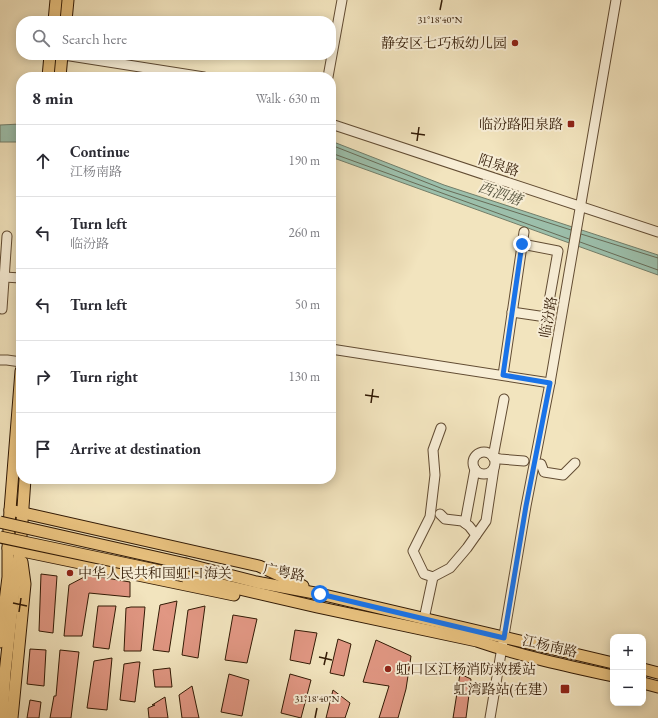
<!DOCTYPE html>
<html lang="en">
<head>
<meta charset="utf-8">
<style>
  :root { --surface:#fff; --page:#f7f7f7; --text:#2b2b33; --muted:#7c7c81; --line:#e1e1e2 }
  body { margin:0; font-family:"EB Garamond","Noto Serif SC",serif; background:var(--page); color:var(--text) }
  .controls { position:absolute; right:12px; bottom:12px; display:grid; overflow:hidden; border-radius:8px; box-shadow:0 2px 10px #0003 }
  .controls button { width:36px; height:36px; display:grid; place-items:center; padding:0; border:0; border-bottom:1px solid var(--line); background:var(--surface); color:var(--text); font:20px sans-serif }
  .stop { position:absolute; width:12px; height:12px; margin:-9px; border:3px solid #1a73e8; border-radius:50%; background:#fff }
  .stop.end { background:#1a73e8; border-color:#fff; box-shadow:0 1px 4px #0008 }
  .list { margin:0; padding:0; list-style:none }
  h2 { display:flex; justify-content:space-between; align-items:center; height:52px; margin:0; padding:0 16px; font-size:17px }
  h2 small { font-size:13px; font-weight:400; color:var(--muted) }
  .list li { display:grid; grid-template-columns:26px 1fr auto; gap:12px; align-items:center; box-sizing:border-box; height:72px; padding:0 16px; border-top:1px solid var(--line) }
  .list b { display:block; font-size:15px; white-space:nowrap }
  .list p { margin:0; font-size:13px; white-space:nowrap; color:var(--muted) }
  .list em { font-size:13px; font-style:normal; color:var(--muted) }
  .icon { flex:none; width:22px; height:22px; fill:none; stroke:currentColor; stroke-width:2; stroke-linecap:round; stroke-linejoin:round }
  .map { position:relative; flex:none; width:658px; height:718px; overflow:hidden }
  .search { position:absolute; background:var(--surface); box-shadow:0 2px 10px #0003; left:16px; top:16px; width:320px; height:44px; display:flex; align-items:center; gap:10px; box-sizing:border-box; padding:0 14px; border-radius:16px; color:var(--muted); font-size:15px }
  .panel { position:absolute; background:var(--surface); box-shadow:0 2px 10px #0003; left:16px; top:72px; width:320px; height:412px; border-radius:16px }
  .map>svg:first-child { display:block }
</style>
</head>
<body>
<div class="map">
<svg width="658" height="718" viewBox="0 0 658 718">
  <rect width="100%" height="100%" fill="#f2e4be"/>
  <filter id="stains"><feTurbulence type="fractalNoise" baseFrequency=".005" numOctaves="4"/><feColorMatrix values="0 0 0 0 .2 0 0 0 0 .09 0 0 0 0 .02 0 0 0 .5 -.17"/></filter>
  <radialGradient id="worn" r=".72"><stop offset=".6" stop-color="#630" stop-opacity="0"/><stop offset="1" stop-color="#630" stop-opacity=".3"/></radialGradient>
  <!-- water -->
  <g fill="#9cbfab" stroke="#727d69">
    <polygon points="21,124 21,142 0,142 0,125"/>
    <polygon points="331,141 444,185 658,255 658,275 331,157"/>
  </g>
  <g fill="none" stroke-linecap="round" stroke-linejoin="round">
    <!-- shore -->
    <g stroke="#676c58" stroke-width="1">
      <polyline points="331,145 443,189 571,230"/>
      <polyline points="331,154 334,154 569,239"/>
      <polyline points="581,234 658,258"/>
      <polyline points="580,242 658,270"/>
    </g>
  </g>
  <!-- building -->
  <g fill="#e19783" stroke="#321a05">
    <polygon points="41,574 57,576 53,633 39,631"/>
    <polygon points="88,575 130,582 130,597 89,593 82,636 64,636 69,585"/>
    <polygon points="177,601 169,652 153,650 160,605"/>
    <polygon points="98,606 116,606 109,649 93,647"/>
    <polygon points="205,606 198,658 182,655 188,610"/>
    <polygon points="131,607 145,607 141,651 124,651 126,608"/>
    <polygon points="233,615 257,619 247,663 225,660"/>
    <polygon points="295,630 317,633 310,664 290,660"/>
    <polygon points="338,639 351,644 344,676 330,673"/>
    <polygon points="376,640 411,656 406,689 398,718 379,718 389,686 363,682"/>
    <polygon points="30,649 46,650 44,686 27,684"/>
    <polygon points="60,650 79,652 71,718 50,718 54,696 56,696"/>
    <polygon points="112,658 107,710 87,708 94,661"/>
    <polygon points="137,662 140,662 135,702 120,700 124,664"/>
    <polygon points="170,668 172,687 155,687 153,670"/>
    <polygon points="229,674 249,680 242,716 221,712"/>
    <polygon points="290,674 311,680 301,718 281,713"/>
    <polygon points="460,674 471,679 466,718 453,718"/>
    <polygon points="192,686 199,718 182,718 179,695"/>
    <polygon points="333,690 350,703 345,718 326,718"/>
    <polygon points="165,697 168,718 149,718 148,708 155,705 152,705"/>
    <polygon points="30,700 41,702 39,718 27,718"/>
  </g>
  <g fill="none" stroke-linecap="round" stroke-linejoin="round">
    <defs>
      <g id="minor">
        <polyline points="64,55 204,77"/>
        <polyline points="328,77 342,0"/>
        <polyline points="331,124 658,232"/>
        <polyline points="522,244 558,251 545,324"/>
        <polyline points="0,277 4,277 21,278"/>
        <polyline points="2,309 7,236"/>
        <polyline points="512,312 546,317"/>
        <polyline points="331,349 550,383"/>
        <polyline points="0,360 7,360 21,362"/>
        <polyline points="503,375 524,232"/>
        <polyline points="504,399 493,457 500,459 524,461"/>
        <polyline points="441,428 433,450 435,475 430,517 413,551 424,574 433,577 450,568 467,548 486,521 494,468"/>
        <circle cx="484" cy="463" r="11"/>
        <polyline points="541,464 544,472 563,475 575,463"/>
        <polyline points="440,514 445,519 462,521 469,526 476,535"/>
        <polyline points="465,523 475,469"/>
        <polyline points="424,619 433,577"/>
        <polyline points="490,718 526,506 550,383 616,0"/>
      </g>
      <g id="major">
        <polyline points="54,21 56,0"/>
        <polyline points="66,21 68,0"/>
        <polyline points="48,77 50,55"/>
        <polyline points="60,77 62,55"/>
        <polyline points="10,510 259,566 303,586"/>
        <polyline points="8,548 234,595"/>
        <polyline points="186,564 256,582 320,594 613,663"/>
        <path d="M184 576 317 607 477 641C521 656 567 666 613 676"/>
        <polyline points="0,642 8,577 8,548 10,510 21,371"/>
        <polyline points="643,669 658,673"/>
        <polyline points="643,683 658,687"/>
        <polyline points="2,718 5,673 15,581 20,550 25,479"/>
        <polyline points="12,718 25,584 22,562"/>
      </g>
    </defs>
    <!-- minor casing -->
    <use href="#minor" stroke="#624c33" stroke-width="11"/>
    <!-- major casing -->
    <use href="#major" stroke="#321a05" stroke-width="13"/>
    <!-- minor -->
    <use href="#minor" stroke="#f7edd5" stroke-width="9"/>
    <!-- major -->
    <use href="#major" stroke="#e9c27f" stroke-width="11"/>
    <defs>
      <g id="major-bridge">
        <polyline points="0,522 186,564"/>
        <polyline points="0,537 184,576"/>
      </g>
    </defs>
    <!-- major-bridge casing -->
    <use href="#major-bridge" stroke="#321a05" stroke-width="13" stroke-linecap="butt"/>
    <!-- major-bridge -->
    <use href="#major-bridge" stroke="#e9c27f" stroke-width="11"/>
  </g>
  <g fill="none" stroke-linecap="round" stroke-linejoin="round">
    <!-- route -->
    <polyline stroke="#1a73e8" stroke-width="5" points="320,594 504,638 526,506 550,383 503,375 522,244"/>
  </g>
  <!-- ticks -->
  <path fill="none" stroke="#321a05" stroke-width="1.5" d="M440 10 442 0M411 133 425 135M417 141 419 127M365 395 379 397M371 403 373 389M13 603 27 606M19 612 21 598M319 657 332 660M324 665 327 652M315 718 317 708"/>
  <!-- markers -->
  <g fill="#8f2418" stroke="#f7edd5" stroke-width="1.5">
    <circle cx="515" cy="43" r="4"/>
    <rect x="567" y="120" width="8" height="8" rx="2"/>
    <circle cx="70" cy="573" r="4"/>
    <circle cx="388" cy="669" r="4"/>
    <rect x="560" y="684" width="10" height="10" rx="2"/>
  </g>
  <g text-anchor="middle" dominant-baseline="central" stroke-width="4" stroke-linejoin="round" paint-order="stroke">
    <!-- poi labels -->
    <g font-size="14" fill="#321a05" stroke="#f7edd5" text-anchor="end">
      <text x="507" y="43">静安区七巧板幼儿园</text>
      <text x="563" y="124">临汾路阳泉路</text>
      <text x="78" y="573" text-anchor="start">中华人民共和国虹口海关</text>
      <text x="396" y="669" text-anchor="start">虹口区江杨消防救援站</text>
      <text x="556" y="689">虹湾路站(在建）</text>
    </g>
    <!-- street labels -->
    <g font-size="14" fill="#321a05" stroke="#f7edd5">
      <text transform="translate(499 165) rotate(18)">阳泉路</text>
      <text transform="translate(548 317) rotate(-80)">临汾路</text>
      <text transform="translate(284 572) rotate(11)">广粤路</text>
      <text transform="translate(550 646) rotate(13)">江杨南路</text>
    </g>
    <!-- water labels -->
    <g font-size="15" font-style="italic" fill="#57543f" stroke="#f7edd5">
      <text transform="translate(500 193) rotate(19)">西泗塘</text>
    </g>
  </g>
  <g font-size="10" text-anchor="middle" fill="#321a05" stroke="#f7edd5" stroke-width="4" stroke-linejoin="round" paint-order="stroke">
    <text x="440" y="23">31°18'40"N</text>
    <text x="317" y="702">31°18'40"N</text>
  </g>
  <rect width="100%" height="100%" filter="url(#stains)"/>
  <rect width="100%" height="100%" fill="url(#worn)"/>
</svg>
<div class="controls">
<button>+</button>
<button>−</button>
</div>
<div class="stop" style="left:320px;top:594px"></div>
<div class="stop end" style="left:522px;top:244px"></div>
<div class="search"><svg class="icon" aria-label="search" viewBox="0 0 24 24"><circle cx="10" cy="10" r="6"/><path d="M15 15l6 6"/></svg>Search here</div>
<section class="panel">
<h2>8 min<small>Walk · 630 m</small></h2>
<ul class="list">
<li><svg class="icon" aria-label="ahead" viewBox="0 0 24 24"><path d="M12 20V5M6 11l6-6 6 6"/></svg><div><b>Continue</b><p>江杨南路</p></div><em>190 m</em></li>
<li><svg class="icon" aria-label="left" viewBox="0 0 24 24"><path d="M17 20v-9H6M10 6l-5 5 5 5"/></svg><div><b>Turn left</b><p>临汾路</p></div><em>260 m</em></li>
<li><svg class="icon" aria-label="left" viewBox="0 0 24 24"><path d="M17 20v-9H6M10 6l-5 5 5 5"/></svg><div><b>Turn left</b></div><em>50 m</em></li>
<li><svg class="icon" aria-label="right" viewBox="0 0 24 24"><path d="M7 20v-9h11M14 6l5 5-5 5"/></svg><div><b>Turn right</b></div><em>130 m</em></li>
<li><svg class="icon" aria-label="arrive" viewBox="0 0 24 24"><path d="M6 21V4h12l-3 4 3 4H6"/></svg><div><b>Arrive at destination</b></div></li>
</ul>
</section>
</div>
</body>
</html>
